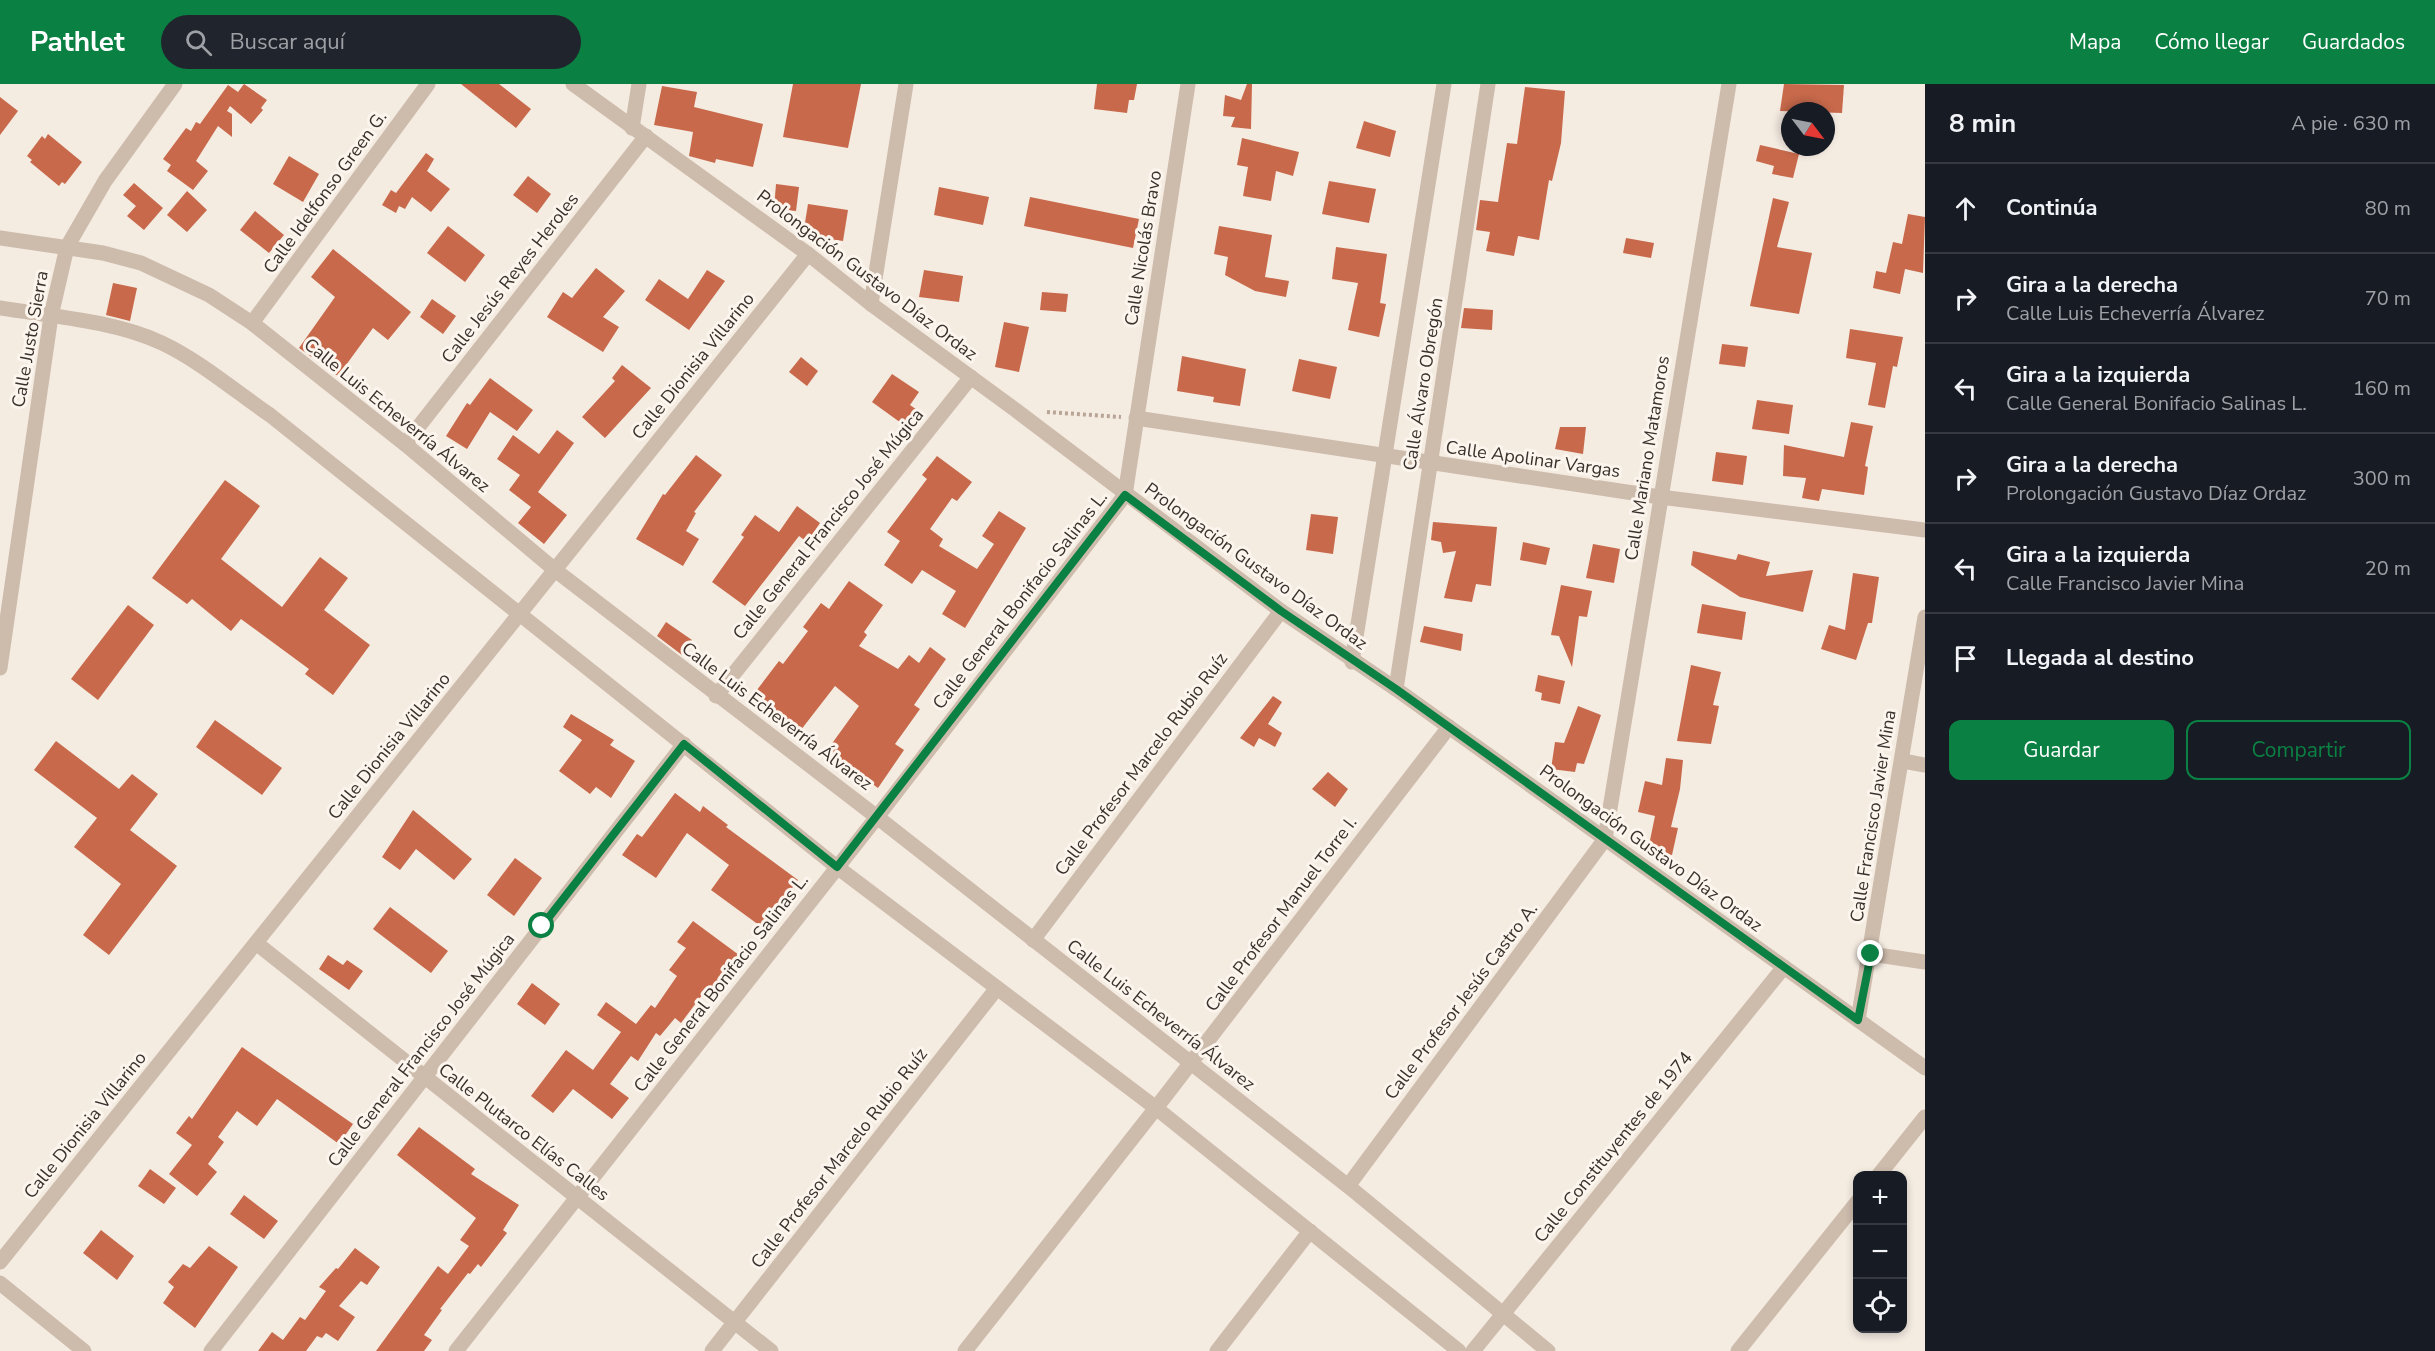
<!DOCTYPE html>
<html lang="es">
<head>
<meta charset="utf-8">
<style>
  :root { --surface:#171b24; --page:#20242c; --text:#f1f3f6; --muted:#9ea1a6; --line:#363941; --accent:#0b8043 }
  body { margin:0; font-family:"Nunito Sans",sans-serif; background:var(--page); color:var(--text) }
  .controls { position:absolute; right:18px; bottom:18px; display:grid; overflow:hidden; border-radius:12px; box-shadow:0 3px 9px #0003 }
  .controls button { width:54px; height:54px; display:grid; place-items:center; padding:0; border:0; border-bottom:2px solid var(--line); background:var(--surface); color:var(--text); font:30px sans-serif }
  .compass { position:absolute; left:1781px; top:18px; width:54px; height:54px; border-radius:50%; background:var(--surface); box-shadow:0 3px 9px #0003; rotate:122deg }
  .stop { position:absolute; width:18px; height:18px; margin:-14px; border:4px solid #0b8043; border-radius:50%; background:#fff }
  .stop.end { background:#0b8043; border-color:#fff; box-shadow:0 2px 6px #0008 }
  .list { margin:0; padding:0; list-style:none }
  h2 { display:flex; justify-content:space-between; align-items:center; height:78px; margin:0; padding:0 24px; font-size:26px }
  h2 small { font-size:20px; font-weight:400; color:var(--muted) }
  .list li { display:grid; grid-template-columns:39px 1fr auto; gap:18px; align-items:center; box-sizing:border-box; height:90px; padding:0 24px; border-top:2px solid var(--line) }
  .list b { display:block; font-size:22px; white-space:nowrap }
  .list p { margin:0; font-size:20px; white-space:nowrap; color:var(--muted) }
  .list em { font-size:20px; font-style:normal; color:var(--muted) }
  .actions { display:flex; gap:12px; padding:18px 24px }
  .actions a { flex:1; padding:14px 0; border:2px solid var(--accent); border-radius:12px; text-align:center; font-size:21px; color:var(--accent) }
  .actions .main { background:var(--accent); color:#fff }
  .icon { flex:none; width:33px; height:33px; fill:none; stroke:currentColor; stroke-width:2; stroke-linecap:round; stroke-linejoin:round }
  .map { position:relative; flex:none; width:1925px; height:1267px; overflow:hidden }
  header { display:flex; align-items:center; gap:36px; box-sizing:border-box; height:84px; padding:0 30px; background:var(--accent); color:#fff }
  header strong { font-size:28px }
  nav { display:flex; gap:33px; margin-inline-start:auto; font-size:21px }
  .search { width:420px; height:54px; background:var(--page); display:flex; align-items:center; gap:15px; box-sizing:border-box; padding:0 21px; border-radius:33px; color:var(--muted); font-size:22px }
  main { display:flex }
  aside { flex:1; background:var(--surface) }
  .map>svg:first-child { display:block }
</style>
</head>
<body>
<header>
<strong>Pathlet</strong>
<div class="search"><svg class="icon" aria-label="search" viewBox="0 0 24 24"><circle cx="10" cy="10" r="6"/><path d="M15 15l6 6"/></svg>Buscar aquí</div>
<nav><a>Mapa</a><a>Cómo llegar</a><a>Guardados</a></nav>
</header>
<main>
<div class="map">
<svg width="1925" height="1267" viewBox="0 0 1925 1267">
  <rect width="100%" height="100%" fill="#f4ebe1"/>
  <!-- building -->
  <g fill="#c8694b">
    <polygon points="244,0 267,16 261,24 263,26 251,40 230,22 227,27 232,30 232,53 218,42 196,77 208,87 193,106 167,87 171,81 163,75 186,44 191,47 196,38 200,40 228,1 238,8"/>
    <polygon points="461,0 499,0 531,25 516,44"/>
    <polygon points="793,0 861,0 848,64 783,53"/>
    <polygon points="1097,0 1137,0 1134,16 1129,16 1127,29 1094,25"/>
    <polygon points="1247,0 1252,0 1251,45 1231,43 1235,33 1223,32 1225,11 1241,16"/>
    <polygon points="1784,0 1844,1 1842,29 1780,27"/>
    <polygon points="662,2 697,8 694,23 763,40 753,83 716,75 715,79 689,72 693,48 654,41"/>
    <polygon points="1525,3 1565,7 1561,59 1552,97 1549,96 1539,156 1518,152 1514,172 1486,167 1490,148 1476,146 1480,116 1498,118 1507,59 1517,60"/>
    <polygon points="0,13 18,27 0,51"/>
    <polygon points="1364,37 1396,47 1390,73 1356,64"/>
    <polygon points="48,50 82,78 65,100 62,98 59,102 30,78 32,76 27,72 42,52 45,55"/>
    <polygon points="1242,54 1299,68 1293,92 1276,87 1271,117 1243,112 1248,83 1237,81"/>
    <polygon points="1760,61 1799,70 1793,94 1772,90 1774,82 1756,77"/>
    <polygon points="426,69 434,75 427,87 450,105 431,128 412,113 405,125 399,122 396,129 382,121 391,106 396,109"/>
    <polygon points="289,72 319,90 303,118 273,100"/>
    <polygon points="528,92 551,110 537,129 513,111"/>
    <polygon points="1329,97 1376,105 1369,139 1322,130"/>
    <polygon points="134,99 163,124 144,146 127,132 136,122 123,111"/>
    <polygon points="776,100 799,103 796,127 774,125"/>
    <polygon points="939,103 989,113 983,141 934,131"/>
    <polygon points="187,107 207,126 187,148 167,131"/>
    <polygon points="1030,113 1139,135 1133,164 1024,142"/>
    <polygon points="1773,114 1789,118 1777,163 1812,169 1799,230 1750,222"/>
    <polygon points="808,120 848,126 843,157 803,151"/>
    <polygon points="255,127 284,151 269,169 240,146"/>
    <polygon points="1908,130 1925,133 1923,189 1905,185 1900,210 1873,204 1876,187 1886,189 1893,158 1902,160"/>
    <polygon points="448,142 485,171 465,198 427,169"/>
    <polygon points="1219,142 1272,151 1265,193 1289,197 1286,213 1255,207 1225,191 1228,173 1214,170"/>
    <polygon points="1626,154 1654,159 1651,174 1623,169"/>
    <polygon points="1336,163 1387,170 1380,219 1386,220 1379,253 1348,246 1358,199 1332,195"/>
    <polygon points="333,165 411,228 388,256 373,244 338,292 299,264 335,213 311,193"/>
    <polygon points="596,184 625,207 603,233 619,243 603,268 547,233 563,208 572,214"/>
    <polygon points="707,186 725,197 689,246 645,216 659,195 688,215"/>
    <polygon points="924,186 963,192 959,218 919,213"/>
    <polygon points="113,199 137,204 130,237 106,231"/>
    <polygon points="1042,208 1068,210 1066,228 1040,226"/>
    <polygon points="432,215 456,232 443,250 420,233"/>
    <polygon points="1464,224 1493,226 1492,246 1461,244"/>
    <polygon points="1004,238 1029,243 1019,288 995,283"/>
    <polygon points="1850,245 1903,253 1897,283 1893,282 1885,324 1868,321 1876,279 1846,274"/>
    <polygon points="1722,260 1748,263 1745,283 1719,280"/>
    <polygon points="1182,272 1246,285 1240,322 1213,318 1214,313 1177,307"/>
    <polygon points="801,273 818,287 807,302 789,288"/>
    <polygon points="1299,275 1337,283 1330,315 1292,307"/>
    <polygon points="622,281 651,304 605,354 582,333 615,297 612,294"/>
    <polygon points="892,290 919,308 910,321 920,328 908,344 872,318"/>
    <polygon points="490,294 533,326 517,347 490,328 467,365 446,352 467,319 470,321"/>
    <polygon points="1757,316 1793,321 1789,350 1752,345"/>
    <polygon points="1851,338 1873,342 1865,382 1868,383 1864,411 1822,405 1819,417 1802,414 1806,394 1783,392 1784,361 1844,373"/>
    <polygon points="1560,343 1586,343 1583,370 1555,365"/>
    <polygon points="557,346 574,359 538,408 567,431 544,460 518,439 531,423 509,406 520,391 497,375 513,351 539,370"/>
    <polygon points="1716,368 1747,372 1743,401 1712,397"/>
    <polygon points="696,371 722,391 694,428 696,429 686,447 699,455 683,482 636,455 663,410 665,411"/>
    <polygon points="937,372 972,398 957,417 952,414 930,445 943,455 939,462 977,485 994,460 982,452 999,427 1026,444 965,544 942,530 956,507 922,486 912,500 884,481 900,457 887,448 927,395 922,391"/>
    <polygon points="225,396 260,422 221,475 282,523 320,473 348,494 324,526 370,561 333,611 305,590 309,585 241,535 231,547 192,515 187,520 152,494"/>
    <polygon points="797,422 820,439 807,458 799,452 745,522 712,498 744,453 741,451 755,431 779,448"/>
    <polygon points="1311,430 1338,433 1333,470 1306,466"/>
    <polygon points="1433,438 1497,443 1491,502 1476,500 1472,518 1444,514 1456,467 1443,469 1441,458 1431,456"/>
    <polygon points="1523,458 1550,464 1546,481 1520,476"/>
    <polygon points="1593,460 1620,465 1614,499 1586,494"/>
    <polygon points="1693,467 1736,476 1738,470 1770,478 1766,492 1813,486 1803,528 1740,513 1691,481"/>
    <polygon points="1853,489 1879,493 1872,539 1868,539 1856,576 1821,565 1829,541 1845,546"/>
    <polygon points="849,497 883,521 864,548 867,551 859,562 898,585 909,571 919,579 930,563 946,575 914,621 920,625 895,660 904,666 878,704 849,683 845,688 823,672 859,622 835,602 797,651 750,615 779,577 783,580 808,547 803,543 821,519 829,525"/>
    <polygon points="1561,501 1592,507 1587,533 1579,532 1572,583 1559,552 1551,551"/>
    <polygon points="1702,520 1746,528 1742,556 1697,549"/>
    <polygon points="128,521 154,541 98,616 71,595"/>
    <polygon points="666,538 692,556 682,571 657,552"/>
    <polygon points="1424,542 1463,550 1461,567 1420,558"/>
    <polygon points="1691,581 1721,588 1713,621 1719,622 1711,660 1677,657"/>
    <polygon points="1538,591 1565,597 1560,620 1541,616 1542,609 1535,607"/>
    <polygon points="1273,612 1282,618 1268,640 1282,649 1275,663 1259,654 1254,663 1240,654"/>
    <polygon points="1578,622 1601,631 1584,680 1577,679 1575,688 1551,685 1555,658 1564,659"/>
    <polygon points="571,630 614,656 610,661 635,677 611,714 596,703 590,710 559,687 582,656 563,643"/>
    <polygon points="215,636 282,684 262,711 196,663"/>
    <polygon points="56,657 119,705 132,690 158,710 130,746 177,782 109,871 83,851 121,800 74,763 97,734 34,686"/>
    <polygon points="1666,674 1683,676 1680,705 1671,743 1678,744 1672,771 1648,766 1655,732 1638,728 1645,697 1662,701"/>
    <polygon points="1328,688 1348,705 1335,723 1312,705"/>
    <polygon points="675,709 700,728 703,722 728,741 726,743 798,796 763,844 711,806 729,781 687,749 656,794 622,771 637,750 642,753"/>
    <polygon points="413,726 472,775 454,796 416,765 400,786 382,773"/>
    <polygon points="515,774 542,794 514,832 487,811"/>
    <polygon points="390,823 448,867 431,889 373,845"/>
    <polygon points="693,837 739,871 707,914 702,911 681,939 675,934 660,952 656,949 638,977 631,972 610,1000 629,1014 612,1035 573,1005 553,1029 531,1012 566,966 593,986 621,948 597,931 606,918 636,940 651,921 655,924 677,892 669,886 686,864 677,858"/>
    <polygon points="328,871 343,881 347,876 363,887 349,906 319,885"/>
    <polygon points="532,899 560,920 545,941 517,920"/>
    <polygon points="242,963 353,1040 339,1060 277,1015 257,1042 237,1027 218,1053 224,1058 208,1080 217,1088 197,1112 169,1090 192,1061 176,1049 189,1032 192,1035"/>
    <polygon points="419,1043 475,1085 471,1090 519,1121 503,1146 507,1149 481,1183 478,1180 470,1190 468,1189 440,1225 442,1226 424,1251 432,1256 424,1267 376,1267 438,1182 448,1190 469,1162 460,1156 476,1134 397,1071"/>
    <polygon points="150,1085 176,1104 164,1120 138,1102"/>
    <polygon points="244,1111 278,1137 264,1155 230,1130"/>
    <polygon points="101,1146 134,1172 117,1196 83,1169"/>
    <polygon points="209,1162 238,1183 195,1244 163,1219 174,1203 168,1198 183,1180 190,1184"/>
    <polygon points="355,1164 380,1183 367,1201 361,1197 339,1222 355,1233 338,1257 326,1249 322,1254 317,1252 306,1267 258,1267 272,1248 283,1256 300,1233 305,1236 326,1207 319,1203 336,1184 338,1185"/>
  </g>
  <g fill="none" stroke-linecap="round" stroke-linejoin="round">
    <!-- path -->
    <polyline stroke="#b9a596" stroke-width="4" stroke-dasharray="3 3" stroke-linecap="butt" points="1047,328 1121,333"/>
    <!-- minor -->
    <g stroke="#cdbbac" stroke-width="15">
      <polyline points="573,0 808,170 871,220 1017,327 1281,527 1396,605 1925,984"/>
      <polyline points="632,44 639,0"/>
      <polyline points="0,154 103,169 141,179 209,211 252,239 405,360 555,486 877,733 1348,1102 1548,1267"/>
      <polyline points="871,220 906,0"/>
      <path d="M0 224C51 232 115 237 162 259 200 277 235 307 270 331L837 783 1156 1024 1459 1267"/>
      <polyline points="252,239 428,0"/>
      <polyline points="1136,334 1660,413 1925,446"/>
      <polyline points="405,360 646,52"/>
      <polyline points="1352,578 1444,0"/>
      <polyline points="0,584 51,232 67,163 105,97 175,0"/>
      <polyline points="1396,605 1488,0"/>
      <polyline points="716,612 971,293"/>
      <polyline points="1903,677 1925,681"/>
      <polyline points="1033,856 1281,527"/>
      <polyline points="256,859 771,1267"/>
      <polyline points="1871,870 1925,878"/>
      <polyline points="1858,936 1925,533"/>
      <polyline points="1878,1092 1925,1033"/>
      <polyline points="1348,1102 1605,755 1729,0"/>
      <polyline points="0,1178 808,170"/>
      <polyline points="0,1199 84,1267"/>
      <polyline points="211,1267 684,660"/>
      <polyline points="456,1267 877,733 1125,411 1188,0"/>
      <polyline points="712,1267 997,904"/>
      <polyline points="965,1267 1156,1024 1449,643"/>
      <polyline points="1217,1267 1310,1147"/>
      <polyline points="1473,1267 1784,883"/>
      <polyline points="1738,1267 1858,1117"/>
    </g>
  </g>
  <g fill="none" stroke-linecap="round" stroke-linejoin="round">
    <!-- route -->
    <polyline stroke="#0b8043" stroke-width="8" points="542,842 684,660 837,783 1125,411 1281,527 1396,605 1858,936 1871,870"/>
  </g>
  <g text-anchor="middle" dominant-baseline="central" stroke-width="6" stroke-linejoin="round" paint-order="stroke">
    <!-- street labels -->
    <g font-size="18" fill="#3b302b" stroke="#fbf5ee">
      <text transform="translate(325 108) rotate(-54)">Calle Idelfonso Green G.</text>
      <text transform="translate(1143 164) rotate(-81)">Calle Nicolás Bravo</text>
      <text transform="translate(867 191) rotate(37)">Prolongación Gustavo Díaz Ordaz</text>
      <text transform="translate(510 194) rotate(-52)">Calle Jesús Reyes Heroles</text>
      <text transform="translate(30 255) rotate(-80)">Calle Justo Sierra</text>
      <text transform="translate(693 282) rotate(-51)">Calle Dionisia Villarino</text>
      <text transform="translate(1423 300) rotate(-81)">Calle Álvaro Obregón</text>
      <text transform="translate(397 331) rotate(39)">Calle Luis Echeverría Álvarez</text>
      <text transform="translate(1647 374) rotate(-81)">Calle Mariano Matamoros</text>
      <text transform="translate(1533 375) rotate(8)">Calle Apolinar Vargas</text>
      <text transform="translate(828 440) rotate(-51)">Calle General Francisco José Múgica</text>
      <text transform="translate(1256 482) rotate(36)">Prolongación Gustavo Díaz Ordaz</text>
      <text transform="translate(1020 516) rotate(-52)">Calle General Bonifacio Salinas L.</text>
      <text transform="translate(777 632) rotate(37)">Calle Luis Echeverría Álvarez</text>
      <text transform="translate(389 662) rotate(-51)">Calle Dionisia Villarino</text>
      <text transform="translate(1141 680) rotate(-53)">Calle Profesor Marcelo Rubio Ruíz</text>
      <text transform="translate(1873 732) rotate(-81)">Calle Francisco Javier Mina</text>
      <text transform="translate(1651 764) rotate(36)">Prolongación Gustavo Díaz Ordaz</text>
      <text transform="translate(1281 830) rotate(-53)">Calle Profesor Manuel Torre I.</text>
      <text transform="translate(721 899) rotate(-52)">Calle General Bonifacio Salinas L.</text>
      <text transform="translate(1461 917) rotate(-53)">Calle Profesor Jesús Castro A.</text>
      <text transform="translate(1161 931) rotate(38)">Calle Luis Echeverría Álvarez</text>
      <text transform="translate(421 966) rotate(-52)">Calle General Francisco José Múgica</text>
      <text transform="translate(85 1041) rotate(-51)">Calle Dionisia Villarino</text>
      <text transform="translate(524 1048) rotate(38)">Calle Plutarco Elías Calles</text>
      <text transform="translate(1613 1063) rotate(-51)">Calle Constituyentes de 1974</text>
      <text transform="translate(839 1074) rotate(-52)">Calle Profesor Marcelo Rubio Ruíz</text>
    </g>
  </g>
</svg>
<div class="controls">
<button>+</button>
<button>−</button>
<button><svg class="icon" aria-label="locate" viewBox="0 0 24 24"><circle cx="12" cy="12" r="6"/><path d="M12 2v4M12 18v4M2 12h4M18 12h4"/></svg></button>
</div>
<svg class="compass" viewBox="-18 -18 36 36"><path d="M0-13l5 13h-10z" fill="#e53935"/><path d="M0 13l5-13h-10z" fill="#9ea1a6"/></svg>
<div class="stop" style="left:542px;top:842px"></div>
<div class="stop end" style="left:1871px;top:870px"></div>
</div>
<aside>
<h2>8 min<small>A pie · 630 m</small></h2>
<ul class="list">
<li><svg class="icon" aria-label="ahead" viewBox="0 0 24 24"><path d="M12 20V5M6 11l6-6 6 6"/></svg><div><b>Continúa</b></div><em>80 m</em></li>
<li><svg class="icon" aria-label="right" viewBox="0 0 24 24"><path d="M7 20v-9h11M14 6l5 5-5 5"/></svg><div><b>Gira a la derecha</b><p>Calle Luis Echeverría Álvarez</p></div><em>70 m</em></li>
<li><svg class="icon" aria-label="left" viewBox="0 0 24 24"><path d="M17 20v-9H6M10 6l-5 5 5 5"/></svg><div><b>Gira a la izquierda</b><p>Calle General Bonifacio Salinas L.</p></div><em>160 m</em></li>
<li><svg class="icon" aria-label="right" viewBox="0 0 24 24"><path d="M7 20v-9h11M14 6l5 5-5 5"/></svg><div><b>Gira a la derecha</b><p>Prolongación Gustavo Díaz Ordaz</p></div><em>300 m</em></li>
<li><svg class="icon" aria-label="left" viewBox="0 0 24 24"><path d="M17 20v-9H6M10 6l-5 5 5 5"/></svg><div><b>Gira a la izquierda</b><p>Calle Francisco Javier Mina</p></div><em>20 m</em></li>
<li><svg class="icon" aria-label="arrive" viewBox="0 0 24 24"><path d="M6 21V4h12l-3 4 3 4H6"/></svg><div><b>Llegada al destino</b></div></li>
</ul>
<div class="actions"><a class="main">Guardar</a><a>Compartir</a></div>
</aside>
</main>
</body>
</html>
